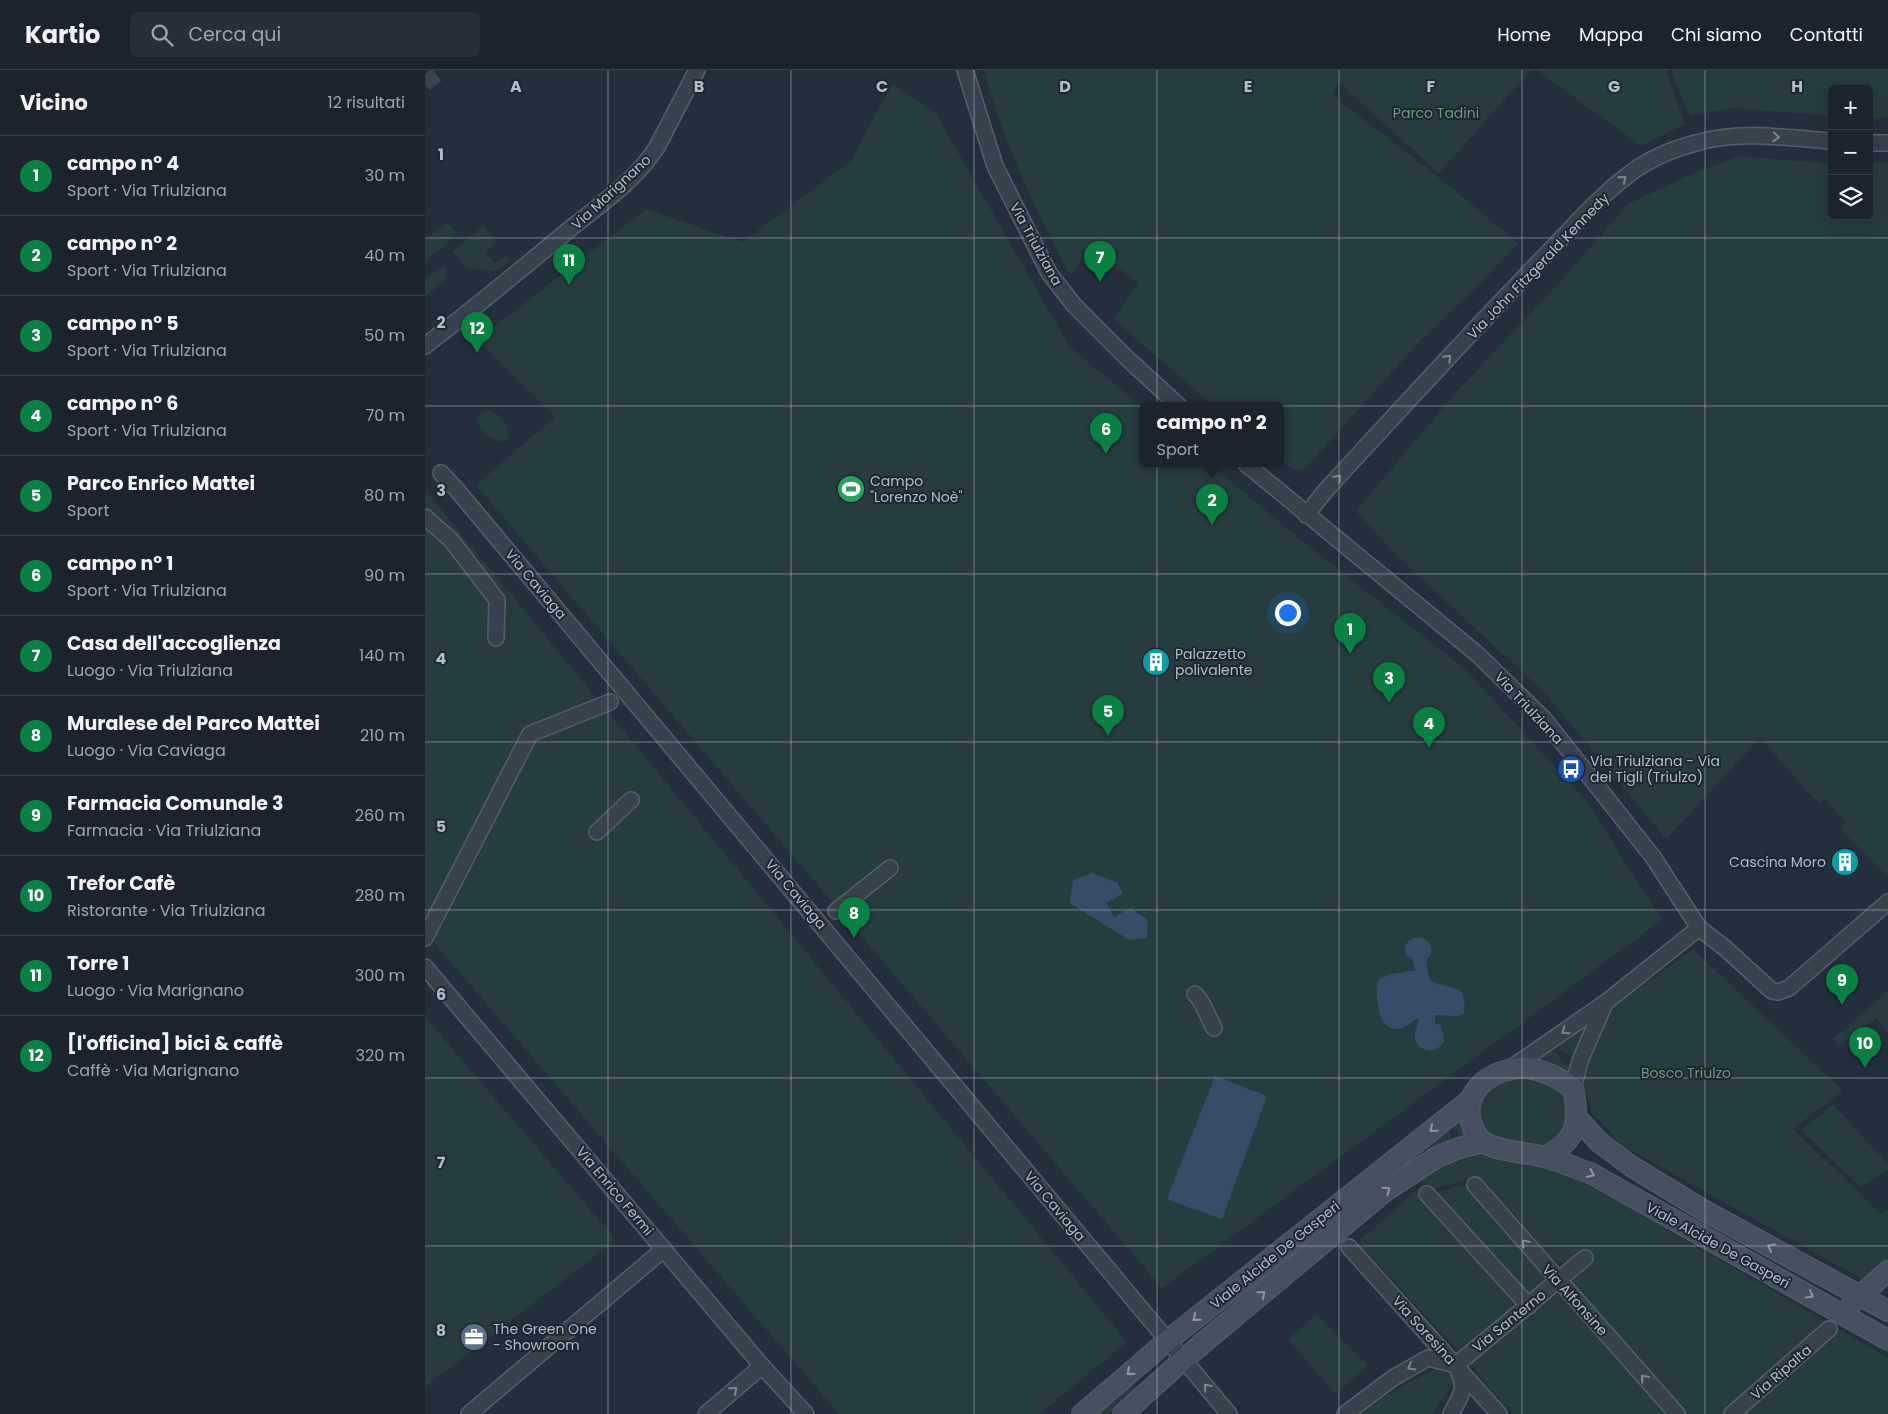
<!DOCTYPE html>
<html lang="it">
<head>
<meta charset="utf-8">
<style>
  :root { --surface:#1b232e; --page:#282f3a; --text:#f1f3f6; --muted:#a0a4aa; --line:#39404a; --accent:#0b8043 }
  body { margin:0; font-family:Poppins,sans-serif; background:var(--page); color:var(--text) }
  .controls { position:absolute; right:15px; top:15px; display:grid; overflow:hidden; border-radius:8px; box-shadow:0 5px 20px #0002 }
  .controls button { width:45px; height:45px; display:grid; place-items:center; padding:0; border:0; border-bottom:1px solid var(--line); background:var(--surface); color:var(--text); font:25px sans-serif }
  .you { position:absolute; left:862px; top:542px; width:18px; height:18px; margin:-12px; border:4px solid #fff; border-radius:50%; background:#1a73e8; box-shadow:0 0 0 8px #1a73e833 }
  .badge { display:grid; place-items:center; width:32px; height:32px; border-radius:50%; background:var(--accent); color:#fff; font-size:16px; font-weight:700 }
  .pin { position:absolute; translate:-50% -41px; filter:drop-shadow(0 1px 2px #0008) }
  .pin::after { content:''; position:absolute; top:26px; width:18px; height:15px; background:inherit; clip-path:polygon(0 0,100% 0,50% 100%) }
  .popup { position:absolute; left:714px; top:332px; width:145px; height:65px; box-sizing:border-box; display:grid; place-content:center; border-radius:8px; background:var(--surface); filter:drop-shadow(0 1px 4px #0005); font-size:16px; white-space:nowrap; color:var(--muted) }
  .popup b { font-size:19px; color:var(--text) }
  .popup::after { content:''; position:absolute; left:50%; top:100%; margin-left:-10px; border:10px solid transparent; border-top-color:var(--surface) }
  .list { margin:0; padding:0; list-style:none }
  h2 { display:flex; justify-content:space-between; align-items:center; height:65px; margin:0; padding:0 20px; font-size:21px }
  h2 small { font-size:16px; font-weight:400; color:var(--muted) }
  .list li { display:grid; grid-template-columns:32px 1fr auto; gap:15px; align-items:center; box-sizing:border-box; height:80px; padding:0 20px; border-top:1px solid var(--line) }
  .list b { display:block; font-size:19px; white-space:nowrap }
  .list p { margin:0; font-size:16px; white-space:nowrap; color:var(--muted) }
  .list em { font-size:16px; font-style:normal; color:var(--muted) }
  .icon { flex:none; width:28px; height:28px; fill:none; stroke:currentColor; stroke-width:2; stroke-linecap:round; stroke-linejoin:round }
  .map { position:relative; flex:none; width:1463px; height:1344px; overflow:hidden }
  header { display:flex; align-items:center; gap:30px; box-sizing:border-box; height:70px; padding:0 25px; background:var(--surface); border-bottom:1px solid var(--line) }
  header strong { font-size:24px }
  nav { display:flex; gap:28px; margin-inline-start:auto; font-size:18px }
  .search { width:350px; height:45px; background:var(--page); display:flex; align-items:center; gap:12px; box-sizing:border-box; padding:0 18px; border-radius:8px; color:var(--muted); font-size:19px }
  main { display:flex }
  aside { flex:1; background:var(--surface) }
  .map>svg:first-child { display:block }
</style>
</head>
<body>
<header>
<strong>Kartio</strong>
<div class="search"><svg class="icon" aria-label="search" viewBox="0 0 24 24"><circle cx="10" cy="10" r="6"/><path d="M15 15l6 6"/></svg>Cerca qui</div>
<nav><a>Home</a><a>Mappa</a><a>Chi siamo</a><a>Contatti</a></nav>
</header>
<main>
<aside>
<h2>Vicino<small>12 risultati</small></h2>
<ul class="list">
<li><span class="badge">1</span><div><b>campo n° 4</b><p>Sport · Via Triulziana</p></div><em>30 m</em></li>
<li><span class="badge">2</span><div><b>campo n° 2</b><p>Sport · Via Triulziana</p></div><em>40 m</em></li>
<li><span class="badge">3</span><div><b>campo n° 5</b><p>Sport · Via Triulziana</p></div><em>50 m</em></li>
<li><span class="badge">4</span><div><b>campo n° 6</b><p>Sport · Via Triulziana</p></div><em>70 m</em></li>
<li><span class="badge">5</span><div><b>Parco Enrico Mattei</b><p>Sport</p></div><em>80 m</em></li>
<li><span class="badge">6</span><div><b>campo n° 1</b><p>Sport · Via Triulziana</p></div><em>90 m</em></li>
<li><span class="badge">7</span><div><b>Casa dell'accoglienza</b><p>Luogo · Via Triulziana</p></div><em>140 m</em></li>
<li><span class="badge">8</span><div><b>Muralese del Parco Mattei</b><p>Luogo · Via Caviaga</p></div><em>210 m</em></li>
<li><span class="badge">9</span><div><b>Farmacia Comunale 3</b><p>Farmacia · Via Triulziana</p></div><em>260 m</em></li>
<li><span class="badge">10</span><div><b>Trefor Cafè</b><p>Ristorante · Via Triulziana</p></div><em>280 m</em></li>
<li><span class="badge">11</span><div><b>Torre 1</b><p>Luogo · Via Marignano</p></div><em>300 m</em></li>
<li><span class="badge">12</span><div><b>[l'officina] bici &amp; caffè</b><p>Caffè · Via Marignano</p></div><em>320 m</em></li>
</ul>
</aside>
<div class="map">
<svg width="1463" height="1344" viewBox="0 0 1463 1344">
  <rect width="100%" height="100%" fill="#242f3e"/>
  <!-- green -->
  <g fill="#263c3f">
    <path d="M559 0H1106L1014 103 913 12 907 25 1017 110 1093 173 1053 216 995 271 878 401 866 398 856 390V336H789L688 249 713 213 666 176 645 206C611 139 578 73 559 0Z"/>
    <polygon points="1112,0 1241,0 1260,54 1216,76"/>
    <polygon points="1247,0 1463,0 1463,47 1444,49 1444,19 1407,19 1407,46 1307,38 1265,46 1247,4"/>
    <polygon points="467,14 511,44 644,276 718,338 718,394 785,394 882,475 1040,599 1162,732 1237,850 737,1218 51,415 130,347 52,270 221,139 318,172 426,91"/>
    <polygon points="1315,86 1407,94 1407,146 1444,146 1444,93 1463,92 1463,807 1415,759 1421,752 1400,729 1394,734 1335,668 1241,769 1121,624 969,483 931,441 1036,317 1134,213 1203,134 1269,103"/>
    <polygon points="22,152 33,164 4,188 0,196 0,170"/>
    <polygon points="58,156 71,172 60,183 70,194 81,186 85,189 71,201 42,198 28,181"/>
    <polygon points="20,195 22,203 20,210 0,227 0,209"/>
    <path d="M58 341C75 341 84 352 83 368L78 372C64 368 43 356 58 341Z"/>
    <polygon points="0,424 4,425 702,1272 614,1344 414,1344 0,862"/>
    <polygon points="1268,879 1418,1021 1368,1059 1456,1144 1463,1139 1463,1193 1441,1211 1198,1076 1167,1043 1160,1022 1158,1003 1172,966 1186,939"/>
    <polygon points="1463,921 1463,962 1451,948 1414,976 1408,969"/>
    <polygon points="0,947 191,1170 0,1317"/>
    <polygon points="1162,950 1168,950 1148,988 1135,980 1134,975"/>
    <polygon points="1128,979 1138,992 1146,997 1143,1002 1114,986"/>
    <path d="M1088 1007C1106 1007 1139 1011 1142 1033 1143 1037 1142 1041 1141 1045 1141 1051 1142 1058 1138 1063 1135 1066 1133 1070 1130 1072 1119 1080 1075 1073 1063 1065 1058 1061 1056 1055 1054 1049 1047 1025 1070 1014 1088 1007Z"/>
    <polygon points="1408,1035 1463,1094 1463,1100 1436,1117 1376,1060"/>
    <polygon points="1034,1042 1046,1071 1035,1070 1028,1054"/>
    <polygon points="1021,1052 1028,1073 1002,1080 987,1088 769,1270 763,1264"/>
    <polygon points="1057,1078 1126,1096 1199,1134 1463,1288 1463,1344 1087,1344 1044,1293 1157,1202 1124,1188 1091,1146 1052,1107 1007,1119 988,1106"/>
    <polygon points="1042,1114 1125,1209 1034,1282 933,1172 994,1118 1015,1122"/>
    <polygon points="891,1245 943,1295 911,1324 863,1269"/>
    <path d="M1017 1296 1031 1311 1007 1344H936C960 1324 988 1310 1017 1296Z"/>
    <polygon points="708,1314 710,1315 711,1320 683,1344 672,1344"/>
  </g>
  <!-- water -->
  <g fill="#394c67">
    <polygon points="667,803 692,812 698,824 681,833 689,847 705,838 723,850 722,868 704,870 645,833 648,810"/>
    <path d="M996 867C1002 870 1008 874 1006 883 1005 885 1003 887 1002 890 1001 897 1004 904 1005 910 1025 922 1043 909 1039 944L1031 946 1010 945V953L1015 955 1019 965V972C1011 982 1003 983 993 976 988 966 989 962 994 952L993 948C986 951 981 959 973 959 968 959 962 957 959 953 954 947 949 918 953 911 961 902 979 903 990 900L987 888 981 885C978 872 985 868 996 867Z"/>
    <polygon points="790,1006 842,1026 797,1149 742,1129"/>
  </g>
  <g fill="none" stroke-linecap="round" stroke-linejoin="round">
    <!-- street-tunnel -->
    <polyline stroke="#3a4453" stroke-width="15" stroke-dasharray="15 8" stroke-linecap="butt" points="0,14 18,0"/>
    <defs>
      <g id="street">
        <polyline points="540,0 570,96 624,203 649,235 705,291 754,336"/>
        <polyline points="1444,73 1463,73"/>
        <path d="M0 276C49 238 98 198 146 158 176 134 211 110 232 77L272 0"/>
        <polyline points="821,394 1051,583 1119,649 1228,787 1274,858 1300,878 1347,921 1353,922 1364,918 1463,832"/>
        <polyline points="16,403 32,420 804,1344"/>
        <path d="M881 445 902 419C972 343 1042 266 1114 192 1143 163 1170 130 1203 105 1222 90 1248 79 1271 73 1314 60 1363 68 1407 71"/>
        <polyline points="0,447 26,470 72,530 71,568"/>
        <polyline points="172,762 206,730"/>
        <polyline points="411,841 465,798"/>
        <polyline points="0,868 105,664 185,632"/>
        <polyline points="0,897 337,1296 381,1344"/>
        <path d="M770 924C779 933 782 945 789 958"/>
        <polyline points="1086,998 1180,933 1274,858"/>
        <polyline points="1148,1018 1155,991 1180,933"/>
        <polyline points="1050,1115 1252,1344"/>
        <polyline points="1002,1124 1104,1236"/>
        <polyline points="924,1177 1074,1344"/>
        <polyline points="1031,1295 1160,1188"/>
        <polyline points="44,1344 239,1179"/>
        <polyline points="281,1344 337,1296"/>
        <path d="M920 1344 968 1308 1003 1288 1031 1295C1042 1319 1038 1321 1026 1344"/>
        <polyline points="1307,1344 1404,1259"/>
      </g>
      <g id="secondary">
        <polyline points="1151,1047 1174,1072 1206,1096 1278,1140 1463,1241"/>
        <path d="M1120 1087C1153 1070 1155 1052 1148 1018 1134 1008 1119 1000 1103 998 1073 996 1036 1017 1046 1052 1048 1060 1052 1068 1060 1073 1072 1081 1104 1083 1120 1087 1136 1091 1151 1098 1167 1104L1463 1270"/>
        <polyline points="1427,1233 1463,1201"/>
        <polyline points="657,1344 742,1271 1046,1029"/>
        <polyline points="698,1344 759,1289 959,1122 1012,1087 1034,1078 1058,1072"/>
      </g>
    </defs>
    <!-- street casing -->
    <use href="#street" stroke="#565f6c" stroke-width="18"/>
    <!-- secondary casing -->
    <use href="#secondary" stroke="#565f6c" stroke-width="22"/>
    <!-- street -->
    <use href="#street" stroke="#38414e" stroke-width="15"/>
    <!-- secondary -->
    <use href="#secondary" stroke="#465061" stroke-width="20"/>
  </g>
  <!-- one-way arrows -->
  <defs><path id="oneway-chevron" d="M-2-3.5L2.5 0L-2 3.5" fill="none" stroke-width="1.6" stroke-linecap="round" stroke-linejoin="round" transform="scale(1.25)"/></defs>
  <g stroke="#7c8592">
    <use href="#oneway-chevron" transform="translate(1351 67) rotate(4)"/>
    <use href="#oneway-chevron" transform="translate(1198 109) rotate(-41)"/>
    <use href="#oneway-chevron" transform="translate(1023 288) rotate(-47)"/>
    <use href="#oneway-chevron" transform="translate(913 408) rotate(-47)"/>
    <use href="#oneway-chevron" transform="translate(1140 961) rotate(145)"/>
    <use href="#oneway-chevron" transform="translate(1100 1173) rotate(-131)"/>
    <use href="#oneway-chevron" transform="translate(986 1297) rotate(149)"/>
    <use href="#oneway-chevron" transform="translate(1219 1308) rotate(-132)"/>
    <use href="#oneway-chevron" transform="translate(782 1317) rotate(-130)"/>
    <use href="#oneway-chevron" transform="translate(309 1320) rotate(-41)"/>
  </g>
  <g stroke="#8e96a5">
    <use href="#oneway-chevron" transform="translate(1008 1059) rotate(141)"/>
    <use href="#oneway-chevron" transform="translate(1166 1104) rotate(24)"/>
    <use href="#oneway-chevron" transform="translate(962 1120) rotate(-35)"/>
    <use href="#oneway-chevron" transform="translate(1346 1177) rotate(-151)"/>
    <use href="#oneway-chevron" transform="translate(837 1224) rotate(-40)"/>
    <use href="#oneway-chevron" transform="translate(1385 1225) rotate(29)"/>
    <use href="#oneway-chevron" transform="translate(771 1248) rotate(141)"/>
    <use href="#oneway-chevron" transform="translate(705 1302) rotate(139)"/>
  </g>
  <!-- grid -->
  <path fill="none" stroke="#b4bcc9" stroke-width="1" stroke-opacity="0.55" d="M183 0V1344M366 0V1344M549 0V1344M732 0V1344M914 0V1344M1097 0V1344M1280 0V1344M0 168H1463M0 336H1463M0 504H1463M0 672H1463M0 840H1463M0 1008H1463M0 1176H1463"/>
  <!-- icons -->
  <defs>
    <symbol id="stadium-disc" viewBox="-11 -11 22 22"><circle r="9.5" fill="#2e9e5b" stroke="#1d2633"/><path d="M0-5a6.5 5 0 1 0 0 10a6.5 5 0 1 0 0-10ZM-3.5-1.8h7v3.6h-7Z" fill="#fff"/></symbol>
    <symbol id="building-disc" viewBox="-11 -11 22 22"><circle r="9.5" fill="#0f9aa8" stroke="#1d2633"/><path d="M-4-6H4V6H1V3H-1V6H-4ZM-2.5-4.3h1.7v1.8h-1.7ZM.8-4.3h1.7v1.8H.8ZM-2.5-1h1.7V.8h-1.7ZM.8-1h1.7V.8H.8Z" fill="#fff"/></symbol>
    <symbol id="bus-disc" viewBox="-11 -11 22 22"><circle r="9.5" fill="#1a4fb4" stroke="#1d2633"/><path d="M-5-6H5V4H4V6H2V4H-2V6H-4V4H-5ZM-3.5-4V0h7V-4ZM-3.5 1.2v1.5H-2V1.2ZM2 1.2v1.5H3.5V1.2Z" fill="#fff"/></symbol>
    <symbol id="office-disc" viewBox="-11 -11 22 22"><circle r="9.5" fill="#5c6f8a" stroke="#1d2633"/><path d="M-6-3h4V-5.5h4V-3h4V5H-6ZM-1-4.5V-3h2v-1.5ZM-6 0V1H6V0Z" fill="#fff"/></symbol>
  </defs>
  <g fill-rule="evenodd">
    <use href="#stadium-disc" x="410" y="403" width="32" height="32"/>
    <use href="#building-disc" x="715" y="576" width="32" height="32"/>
    <use href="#bus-disc" x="1130" y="683" width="32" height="32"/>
    <use href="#building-disc" x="1404" y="776" width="32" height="32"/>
    <use href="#office-disc" x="33" y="1251" width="32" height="32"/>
  </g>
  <g text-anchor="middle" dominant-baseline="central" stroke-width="4" stroke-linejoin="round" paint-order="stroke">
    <!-- park labels -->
    <g font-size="14" fill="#6b9a76" stroke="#1d2633">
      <text x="1011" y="43">Parco Tadini</text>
      <text x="1261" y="1003">Bosco Triulzo</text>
    </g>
    <!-- street labels -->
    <g font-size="14" fill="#b4bcc9" stroke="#1d2633">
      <text transform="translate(186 122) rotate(-43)">Via Marignano</text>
      <text transform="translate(611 174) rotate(61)">Via Triulziana</text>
      <text transform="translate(1113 196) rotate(-46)">Via John Fitzgerald Kennedy</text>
      <text transform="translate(111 514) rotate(50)">Via Caviaga</text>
      <text transform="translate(1104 638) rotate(47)">Via Triulziana</text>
      <text transform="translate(371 824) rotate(50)">Via Caviaga</text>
      <text transform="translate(190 1121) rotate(50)">Via Enrico Fermi</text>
      <text transform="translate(630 1136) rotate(50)">Via Caviaga</text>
      <text transform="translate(1293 1175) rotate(29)">Viale Alcide De Gasperi</text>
      <text transform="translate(850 1185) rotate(-39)">Viale Alcide De Gasperi</text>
      <text transform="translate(1150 1230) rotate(48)">Via Alfonsine</text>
      <text transform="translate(1084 1251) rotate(-39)">Via Santerno</text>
      <text transform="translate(999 1260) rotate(48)">Via Soresina</text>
      <text transform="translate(1356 1302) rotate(-41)">Via Ripalta</text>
    </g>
    <!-- poi labels -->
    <g font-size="14" fill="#b4bcc9" stroke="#1d2633" text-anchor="start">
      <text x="445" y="411">Campo<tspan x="445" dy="16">"Lorenzo Noè"</tspan></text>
      <text x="750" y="584">Palazzetto<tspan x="750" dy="16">polivalente</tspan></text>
      <text x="1165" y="691">Via Triulziana - Via<tspan x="1165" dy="16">dei Tigli (Triulzo)</tspan></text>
      <text x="1401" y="792" text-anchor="end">Cascina Moro</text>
      <text x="68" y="1259">The Green One<tspan x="68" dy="16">- Showroom</tspan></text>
    </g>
  </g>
  <g font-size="16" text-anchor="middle" font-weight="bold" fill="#b4bcc9" stroke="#1d2633" stroke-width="4" stroke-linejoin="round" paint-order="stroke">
    <text x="91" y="22">A</text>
    <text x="274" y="22">B</text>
    <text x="457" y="22">C</text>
    <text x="640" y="22">D</text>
    <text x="823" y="22">E</text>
    <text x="1006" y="22">F</text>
    <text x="1189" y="22">G</text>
    <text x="1372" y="22">H</text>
    <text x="16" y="90">1</text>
    <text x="16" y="258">2</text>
    <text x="16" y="426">3</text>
    <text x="16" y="594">4</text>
    <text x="16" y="762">5</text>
    <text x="16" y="930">6</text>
    <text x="16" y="1098">7</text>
    <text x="16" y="1266">8</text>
  </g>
</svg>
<div class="controls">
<button>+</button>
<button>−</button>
<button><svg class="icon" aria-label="layers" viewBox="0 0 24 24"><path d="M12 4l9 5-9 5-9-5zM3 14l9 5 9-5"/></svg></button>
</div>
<div class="you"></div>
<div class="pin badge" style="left:925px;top:584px">1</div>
<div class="pin badge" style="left:787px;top:455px">2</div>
<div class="popup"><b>campo n° 2</b>Sport</div>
<div class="pin badge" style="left:964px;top:633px">3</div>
<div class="pin badge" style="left:1004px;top:678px">4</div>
<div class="pin badge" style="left:683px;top:666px">5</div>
<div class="pin badge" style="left:681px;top:384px">6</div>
<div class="pin badge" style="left:675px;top:212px">7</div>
<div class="pin badge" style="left:429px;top:868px">8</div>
<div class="pin badge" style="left:1417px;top:935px">9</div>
<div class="pin badge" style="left:1440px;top:998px">10</div>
<div class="pin badge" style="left:144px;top:215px">11</div>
<div class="pin badge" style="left:52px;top:283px">12</div>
</div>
</main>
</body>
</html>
